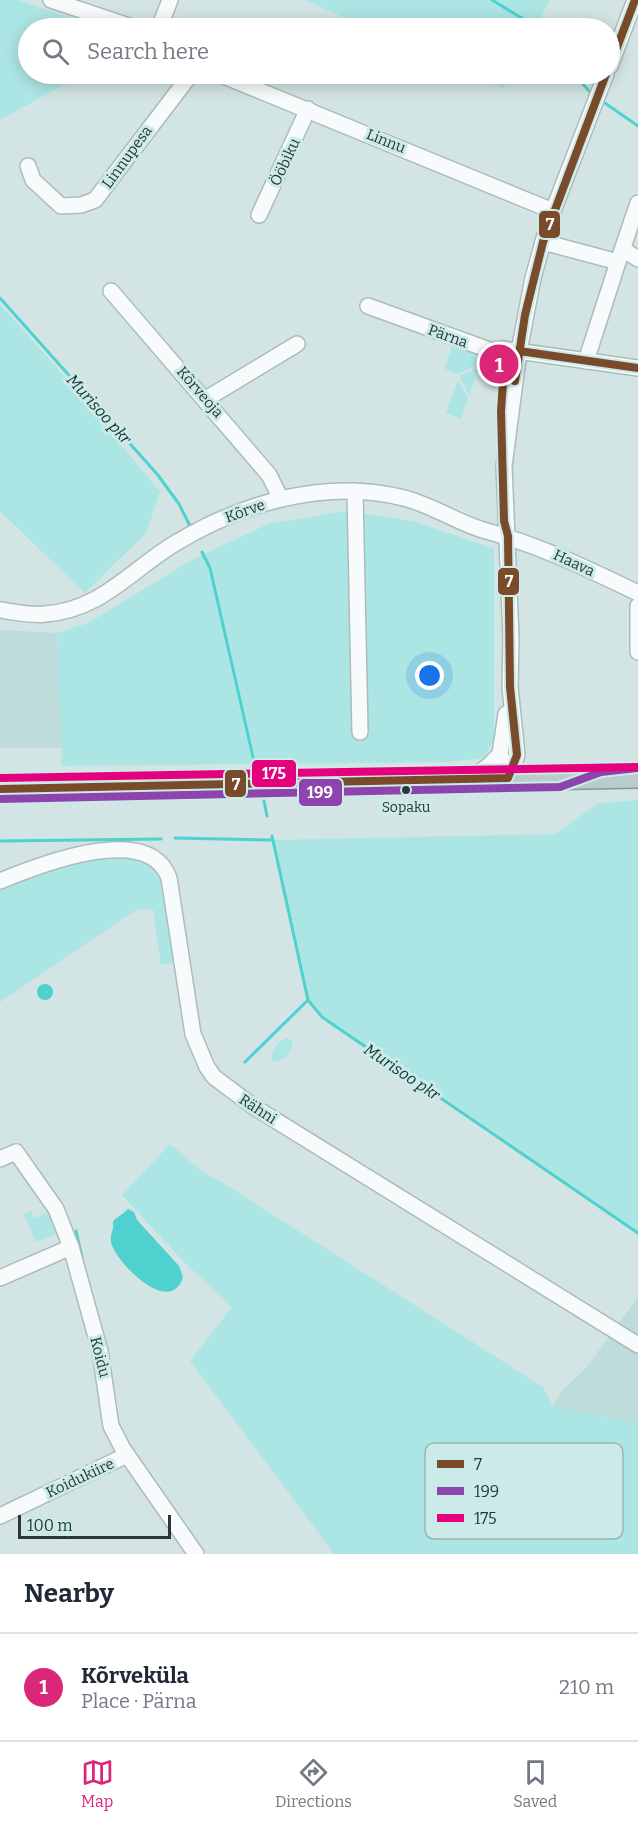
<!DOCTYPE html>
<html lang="en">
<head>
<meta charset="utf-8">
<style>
  :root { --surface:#fff; --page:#f2f2f3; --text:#1f2937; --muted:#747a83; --line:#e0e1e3; --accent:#db2777 }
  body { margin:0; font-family:Bitter,serif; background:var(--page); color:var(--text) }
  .scale { position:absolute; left:18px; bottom:15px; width:153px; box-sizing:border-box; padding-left:6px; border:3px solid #2b3737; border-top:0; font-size:16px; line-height:21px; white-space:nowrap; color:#2b3737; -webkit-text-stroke:4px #cbebe9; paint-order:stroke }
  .you { position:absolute; left:430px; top:676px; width:21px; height:21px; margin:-15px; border:4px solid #fff; border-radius:50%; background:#1a73e8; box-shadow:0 0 0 9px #1a73e833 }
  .badge { display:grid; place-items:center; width:39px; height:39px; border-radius:50%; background:var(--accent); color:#fff; font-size:20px; font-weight:700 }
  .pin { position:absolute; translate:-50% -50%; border:3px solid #fff; box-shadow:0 2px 6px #0006 }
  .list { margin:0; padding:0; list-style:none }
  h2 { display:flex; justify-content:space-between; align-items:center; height:78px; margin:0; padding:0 24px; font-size:26px }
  h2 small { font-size:20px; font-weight:400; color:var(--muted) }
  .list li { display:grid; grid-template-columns:39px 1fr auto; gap:18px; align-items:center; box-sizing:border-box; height:108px; padding:0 24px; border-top:2px solid var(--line) }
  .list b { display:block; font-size:22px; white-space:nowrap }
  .list p { margin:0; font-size:20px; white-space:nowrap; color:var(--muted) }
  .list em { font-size:20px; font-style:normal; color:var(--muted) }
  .icon { flex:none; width:33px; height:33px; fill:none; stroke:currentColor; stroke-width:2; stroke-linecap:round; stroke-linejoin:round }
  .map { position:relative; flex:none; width:638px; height:1554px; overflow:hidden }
  .search { position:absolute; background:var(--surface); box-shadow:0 3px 15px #0003; left:18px; right:18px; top:18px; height:66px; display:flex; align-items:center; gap:15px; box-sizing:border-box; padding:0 21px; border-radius:33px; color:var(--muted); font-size:22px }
  .sheet { height:186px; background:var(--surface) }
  nav { display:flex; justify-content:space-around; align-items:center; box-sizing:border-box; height:84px; border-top:2px solid var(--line); background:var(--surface); font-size:16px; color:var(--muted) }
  nav a { display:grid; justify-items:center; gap:3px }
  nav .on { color:var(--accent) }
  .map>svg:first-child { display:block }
</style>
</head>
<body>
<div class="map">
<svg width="638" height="1554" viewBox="0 0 638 1554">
  <rect width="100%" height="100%" fill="#d2e4e3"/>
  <!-- built -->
  <g fill="#bedcdb">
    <polygon points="0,630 57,633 61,748 0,748"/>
    <polygon points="638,1297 638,1424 553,1406 563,1390 586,1368"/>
  </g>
  <!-- green -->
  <g fill="#ace6e4">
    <polygon points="0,0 18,0 100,28 28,28 28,74 83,74 0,120"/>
    <polygon points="305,0 550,0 535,28 369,28"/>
    <polygon points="471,74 511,74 503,88"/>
    <polygon points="0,304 56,367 160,492 146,533 85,593 0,511"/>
    <polygon points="453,342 484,354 481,363 458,374 445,369"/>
    <polygon points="480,366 469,395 459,376"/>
    <polygon points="458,380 468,399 461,419 446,413"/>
    <polygon points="346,511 413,521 494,549 494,740 484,758 448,762 62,766 57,633 88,623 192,560 268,524"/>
    <polygon points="638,800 638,1233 322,1017 308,1000 273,840 556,834 597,804"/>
    <polygon points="111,849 153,856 163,880 176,962 161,965 153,909 136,910 0,1002 0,881"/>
    <path d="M286 1038 293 1041C291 1053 285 1062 272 1061 270 1051 277 1042 286 1038Z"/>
    <polygon points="170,1144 204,1173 220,1181 543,1387 553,1406 638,1424 638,1554 334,1554 190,1361 232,1307 185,1263 122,1195"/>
    <polygon points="31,1211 34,1218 48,1212 58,1233 36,1242 24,1214"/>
  </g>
  <!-- water -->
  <g fill="#4ed1cf">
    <circle cx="45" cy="992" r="8"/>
    <path d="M128 1209 134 1212 137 1220 179 1266 183 1277C170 1319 114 1260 111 1242 110 1236 112 1233 113 1228 114 1225 112 1223 114 1220 117 1218 124 1213 128 1209Z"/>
  </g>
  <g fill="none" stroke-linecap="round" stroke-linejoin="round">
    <!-- stream -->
    <g stroke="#4ed1cf" stroke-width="3">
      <polyline points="492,0 525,20 533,28"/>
      <polyline points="574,74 590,92"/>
      <polyline points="605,103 638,126"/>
      <polyline points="0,298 157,474 179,504 190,526"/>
      <polyline points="202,552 210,568 253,757"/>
      <polyline points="264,801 267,816"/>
      <polyline points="272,836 308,1000 322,1017 638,1233"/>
      <polyline points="175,838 272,840"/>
      <polyline points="0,841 161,839"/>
      <polyline points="245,1062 308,1000"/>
      <polyline points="76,1231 82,1257"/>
    </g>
    <defs>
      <g id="minor">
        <polyline points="51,0 135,28"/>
        <polyline points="159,28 170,0"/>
        <polyline points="610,66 635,0"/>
        <polyline points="219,74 553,211"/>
        <polyline points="28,166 33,180 61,206 81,205 95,200 191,74"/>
        <polyline points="259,215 308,109"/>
        <polyline points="543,242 618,262 638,203"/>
        <polyline points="624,250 638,259"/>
        <polyline points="111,291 269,475 281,499"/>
        <polyline points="368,306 492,351 503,349 638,368"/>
        <polyline points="586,361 618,262"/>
        <polyline points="206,399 297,344"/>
        <polyline points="355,491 360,732"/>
        <polyline points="638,606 638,652"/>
        <path d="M0 610C14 612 31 616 45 614 101 610 130 571 174 544 241 503 326 478 404 498 432 505 456 522 483 530 539 545 586 568 638 593"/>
        <polyline points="506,714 500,754 508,778"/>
        <polyline points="508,778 517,755 510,687 511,639 504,466 519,351 533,278 548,224 606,74"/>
        <polyline points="469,779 487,767 500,754"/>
        <path d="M0 881C39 865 149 821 169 878L193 1034 207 1067 214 1077 254 1107 638 1345"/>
        <polyline points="0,1159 16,1152 56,1209 71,1247 100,1351 111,1426 123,1449 196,1554"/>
        <polyline points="0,1278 71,1247"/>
        <polyline points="0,1516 127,1455"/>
      </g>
      <polyline id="highway" points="0,789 638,777"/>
    </defs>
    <!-- minor casing -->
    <use href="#minor" stroke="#aebbbb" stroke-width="18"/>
    <!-- highway casing -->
    <use href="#highway" stroke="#809a99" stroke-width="24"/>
    <!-- minor -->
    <use href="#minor" stroke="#f8fbfb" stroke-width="15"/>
    <!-- highway -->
    <use href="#highway" stroke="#b9cbcb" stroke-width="21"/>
    <defs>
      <g id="bus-1">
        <polyline points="610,66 635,0"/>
        <polyline points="519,351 638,368"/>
        <polyline points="515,381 525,315 543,242 606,74"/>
        <polyline points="0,789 508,778 517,755 510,687 508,536 504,521 501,411 503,382 507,367 519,351"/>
      </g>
      <polyline id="bus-2" points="0,799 560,787 601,772 638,768"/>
      <polyline id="bus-3" points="0,778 638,767"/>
    </defs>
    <!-- bus-1 casing -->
    <use href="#bus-1" stroke="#cbebe9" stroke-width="12"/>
    <!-- bus-2 casing -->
    <use href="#bus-2" stroke="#cbebe9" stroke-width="12"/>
    <!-- bus-3 casing -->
    <use href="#bus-3" stroke="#cbebe9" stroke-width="12"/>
    <!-- bus-1 -->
    <use href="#bus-1" stroke="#7a4b2a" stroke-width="8"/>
    <!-- bus-2 -->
    <use href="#bus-2" stroke="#8e44ad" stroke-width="8"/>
    <!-- bus-3 -->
    <use href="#bus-3" stroke="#e5007d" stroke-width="8"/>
  </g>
  <!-- markers -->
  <circle fill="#2b3737" stroke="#cbebe9" stroke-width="2" cx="406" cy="790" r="5"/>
  <g text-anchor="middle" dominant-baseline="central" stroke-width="6" stroke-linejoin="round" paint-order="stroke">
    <!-- bus labels -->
    <g font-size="14" fill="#2b3737" stroke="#cbebe9">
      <text x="406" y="807">Sopaku</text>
    </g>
    <!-- street labels -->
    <g font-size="15" fill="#2b3737" stroke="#cbebe9">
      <text transform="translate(386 141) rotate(22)">Linnu</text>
      <text transform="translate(127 157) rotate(-54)">Linnupesa</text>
      <text transform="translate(285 162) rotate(-65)">Ööbiku</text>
      <text transform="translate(448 336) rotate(20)">Pärna</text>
      <text transform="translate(200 392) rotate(49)">Kõrveoja</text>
      <text transform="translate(245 511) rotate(-20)">Kõrve</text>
      <text transform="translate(574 563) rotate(25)">Haava</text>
      <text transform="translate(258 1109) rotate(33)">Rähni</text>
      <text transform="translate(100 1357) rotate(76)">Koidu</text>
      <text transform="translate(80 1478) rotate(-25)">Koidukiire</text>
    </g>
    <!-- water labels -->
    <g font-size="16" font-style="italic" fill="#183130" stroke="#cbebe9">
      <text transform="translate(99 409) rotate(48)">Murisoo pkr</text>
      <text transform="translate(402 1072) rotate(34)">Murisoo pkr</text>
    </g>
  </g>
  <!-- legend -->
  <rect x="425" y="1443" width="198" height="96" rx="9" fill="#cbebe9" stroke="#9bb5b4" stroke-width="1.5"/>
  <rect x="437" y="1460" width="27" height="8" fill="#7a4b2a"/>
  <rect x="437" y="1487" width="27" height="8" fill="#8e44ad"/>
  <rect x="437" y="1514" width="27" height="8" fill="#e5007d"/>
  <g font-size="16" fill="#2b3737">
    <text x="474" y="1470">7</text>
    <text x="474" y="1497">199</text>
    <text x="474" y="1524">175</text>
  </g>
  <g stroke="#cbebe9" stroke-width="2">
    <rect x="538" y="210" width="23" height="29" rx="6" fill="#7a4b2a"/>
    <rect x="497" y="567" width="23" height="29" rx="6" fill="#7a4b2a"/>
    <rect x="251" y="759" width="46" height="29" rx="6" fill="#e5007d"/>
    <rect x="224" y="769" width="23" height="29" rx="6" fill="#7a4b2a"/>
    <rect x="298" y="778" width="45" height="29" rx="6" fill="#8e44ad"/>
  </g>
  <g font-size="16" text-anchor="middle" font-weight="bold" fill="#fff">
    <text x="550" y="230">7</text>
    <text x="509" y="587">7</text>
    <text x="274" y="779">175</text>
    <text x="236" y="790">7</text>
    <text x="320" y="798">199</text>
  </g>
</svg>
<div class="scale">100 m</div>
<div class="you"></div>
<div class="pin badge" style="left:499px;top:364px">1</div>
<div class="search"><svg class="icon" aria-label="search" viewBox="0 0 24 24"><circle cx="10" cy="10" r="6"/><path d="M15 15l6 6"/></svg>Search here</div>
</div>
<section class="sheet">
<h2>Nearby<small></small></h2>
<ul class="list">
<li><span class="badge">1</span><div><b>Kõrveküla</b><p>Place · Pärna</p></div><em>210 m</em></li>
</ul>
</section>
<nav>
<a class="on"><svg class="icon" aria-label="map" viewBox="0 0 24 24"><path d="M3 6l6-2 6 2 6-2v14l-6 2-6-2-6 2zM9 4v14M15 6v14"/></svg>Map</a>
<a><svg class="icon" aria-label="directions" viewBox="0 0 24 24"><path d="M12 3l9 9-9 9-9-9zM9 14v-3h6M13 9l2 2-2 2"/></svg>Directions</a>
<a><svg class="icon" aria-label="saved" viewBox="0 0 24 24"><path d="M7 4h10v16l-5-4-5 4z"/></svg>Saved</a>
</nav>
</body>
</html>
